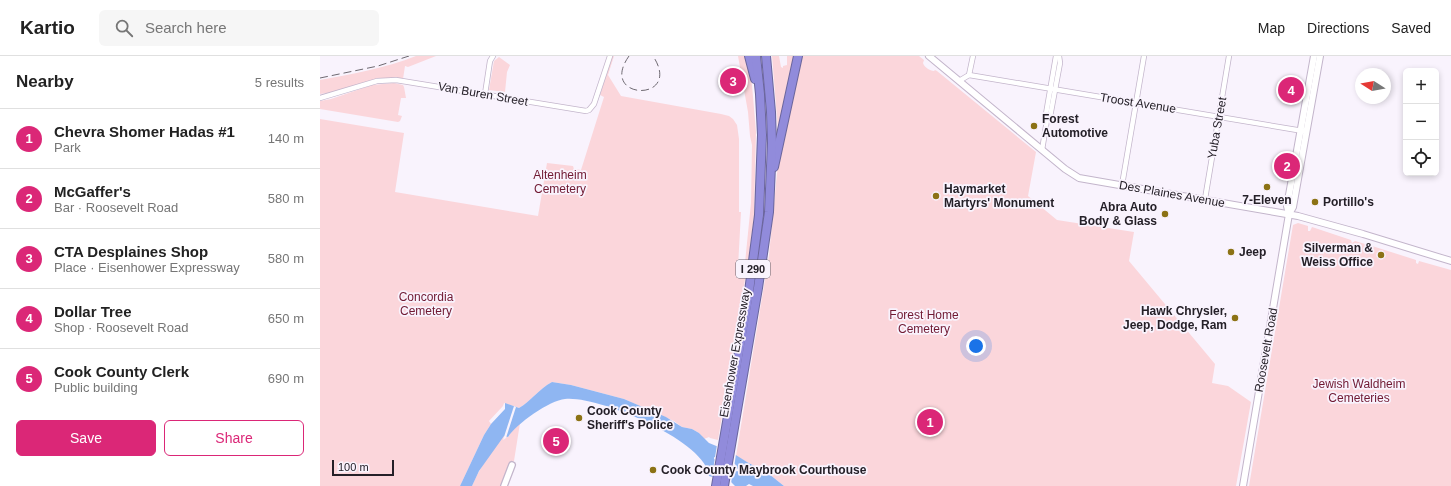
<!DOCTYPE html>
<html lang="en">
<head>
<meta charset="utf-8">
<style>
  :root { --surface:#fff; --page:#f6f6f6; --text:#222; --muted:#767676; --line:#e0e0e0; --accent:#db2777 }
  body { margin:0; font-family:Arial,sans-serif; background:var(--page); color:var(--text) }
  .controls { position:absolute; right:12px; top:12px; display:grid; overflow:hidden; border-radius:6px; box-shadow:0 2px 6px #0003 }
  .controls button { width:36px; height:36px; display:grid; place-items:center; padding:0; border:0; border-bottom:1px solid var(--line); background:var(--surface); color:var(--text); font:20px sans-serif }
  .compass { position:absolute; left:1035px; top:12px; width:36px; height:36px; border-radius:50%; background:var(--surface); box-shadow:0 2px 6px #0003; rotate:281deg }
  .scale { position:absolute; left:12px; bottom:10px; width:62px; box-sizing:border-box; padding-left:4px; border:2px solid #252028; border-top:0; font-size:11px; line-height:14px; white-space:nowrap; color:#252028; -webkit-text-stroke:3px #f9f3fd; paint-order:stroke }
  .you { position:absolute; left:656px; top:290px; width:14px; height:14px; margin:-10px; border:3px solid #fff; border-radius:50%; background:#1a73e8; box-shadow:0 0 0 6px #1a73e833 }
  .badge { display:grid; place-items:center; width:26px; height:26px; border-radius:50%; background:var(--accent); color:#fff; font-size:13px; font-weight:700 }
  .pin { position:absolute; translate:-50% -50%; border:2px solid #fff; box-shadow:0 1px 4px #0006 }
  .list { margin:0; padding:0; list-style:none }
  h2 { display:flex; justify-content:space-between; align-items:center; height:52px; margin:0; padding:0 16px; font-size:17px }
  h2 small { font-size:13px; font-weight:400; color:var(--muted) }
  .list li { display:grid; grid-template-columns:26px 1fr auto; gap:12px; align-items:center; box-sizing:border-box; height:60px; padding:0 16px; border-top:1px solid var(--line) }
  .list b { display:block; font-size:15px; white-space:nowrap }
  .list p { margin:0; font-size:13px; white-space:nowrap; color:var(--muted) }
  .list em { font-size:13px; font-style:normal; color:var(--muted) }
  .actions { display:flex; gap:8px; padding:12px 16px }
  .actions a { flex:1; padding:9px 0; border:1px solid var(--accent); border-radius:6px; text-align:center; font-size:14px; color:var(--accent) }
  .actions .main { background:var(--accent); color:#fff }
  .icon { flex:none; width:22px; height:22px; fill:none; stroke:currentColor; stroke-width:2; stroke-linecap:round; stroke-linejoin:round }
  .map { position:relative; flex:none; width:1131px; height:430px; overflow:hidden }
  header { display:flex; align-items:center; gap:24px; box-sizing:border-box; height:56px; padding:0 20px; background:var(--surface); border-bottom:1px solid var(--line) }
  header strong { font-size:19px }
  nav { display:flex; gap:22px; margin-inline-start:auto; font-size:14px }
  .search { width:280px; height:36px; background:var(--page); display:flex; align-items:center; gap:10px; box-sizing:border-box; padding:0 14px; border-radius:6px; color:var(--muted); font-size:15px }
  main { display:flex }
  aside { flex:1; background:var(--surface) }
  .map>svg:first-child { display:block }
</style>
</head>
<body>
<header>
<strong>Kartio</strong>
<div class="search"><svg class="icon" aria-label="search" viewBox="0 0 24 24"><circle cx="10" cy="10" r="6"/><path d="M15 15l6 6"/></svg>Search here</div>
<nav><a>Map</a><a>Directions</a><a>Saved</a></nav>
</header>
<main>
<aside>
<h2>Nearby<small>5 results</small></h2>
<ul class="list">
<li><span class="badge">1</span><div><b>Chevra Shomer Hadas #1</b><p>Park</p></div><em>140 m</em></li>
<li><span class="badge">2</span><div><b>McGaffer's</b><p>Bar · Roosevelt Road</p></div><em>580 m</em></li>
<li><span class="badge">3</span><div><b>CTA Desplaines Shop</b><p>Place · Eisenhower Expressway</p></div><em>580 m</em></li>
<li><span class="badge">4</span><div><b>Dollar Tree</b><p>Shop · Roosevelt Road</p></div><em>650 m</em></li>
<li><span class="badge">5</span><div><b>Cook County Clerk</b><p>Public building</p></div><em>690 m</em></li>
</ul>
<div class="actions"><a class="main">Save</a><a>Share</a></div>
</aside>
<div class="map">
<svg width="1131" height="430" viewBox="0 0 1131 430">
  <rect width="100%" height="100%" fill="#f9f3fd"/>
  <!-- green -->
  <g fill="#fbd6db">
    <path d="M96 0H116L88 11 85 10 83 23C49 19 31 35 0 38V24C32 18 66 12 96 0Z"/>
    <path d="M292 0H294L288 19 301 40 401 58 409 60 413 63 417 69 419 83V156H421L418 211 424 217 431 147 432 89 430 80 428 56 418 0H427L432 29 436 76 434 159 429 200 398 384 390 382 389 381 384 383 379 377 372 373 362 371 354 365 304 343 251 329 232 326C219 333 211 345 199 352L184 347 183 350 169 365 171 368 164 379 140 430H0V63L84 77 75 136 218 160 227 107 253 110 254 113 261 114 284 41 280 39Z"/>
    <polygon points="452,0 459,0 461,11 463,12 463,10 467,9 467,0 476,0 461,74 458,74"/>
    <path d="M480 0H599L604 4 603 7C604 11 610 15 614 15L615 14 617 15 716 96 708 140 737 164 814 176 809 205 895 308 892 327 908 330 931 346 916 430H464L449 418 416 400 449 199 458 107Z"/>
    <polygon points="179,1 190,9 187,16 185,36 169,34 174,5"/>
    <polygon points="74,27 83,29 84,31 86,42 81,42 78,59 82,60 80,65 78,66 0,53 0,45 11,43 52,29"/>
    <polygon points="978,167 988,170 988,175 990,175 992,171 1031,184 1032,187 1035,185 1045,188 1046,191 1048,191 1049,189 1093,203 1096,204 1096,207 1098,208 1099,205 1131,214 1131,430 929,430 973,169"/>
    <path d="M200 367 194 405 188 410 182 430H152C160 411 171 396 184 379L188 381 192 375Z"/>
  </g>
  <!-- water -->
  <path fill="#8fb6f2" fill-rule="evenodd" d="M232 326 251 329 304 343 346 361 362 371 372 373 379 377 389 387 411 396 427 406 449 418 464 430H433L429 428 426 430H415L411 426 389 420C387 385 277 339 245 343 230 344 196 368 188 381L184 380 159 415 152 430H140L164 379 171 368 185 353V347L199 352C211 345 219 333 232 326ZM394 401 415 408 419 415C408 417 402 407 394 403Z"/>
  <!-- pier -->
  <g fill="#f9f3fd">
    <polygon points="194,350 196,351 186,382 183,384"/>
    <polygon points="397,389 416,398 414,412 413,410 399,405 413,413 411,428 392,420"/>
  </g>
  <g fill="none" stroke-linecap="round" stroke-linejoin="round">
    <defs>
      <g id="minor">
        <polyline points="649,19 983,75"/>
        <polyline points="639,25 649,19 653,0"/>
        <polyline points="165,38 170,5 173,0"/>
        <polyline points="0,42 57,25 76,24 266,55 269,54 274,48 290,0"/>
        <polyline points="727,64 730,61 740,7 739,0"/>
        <polyline points="722,94 727,64 726,58 736,0"/>
        <polyline points="802,129 824,0"/>
        <polyline points="885,143 909,0"/>
      </g>
      <polyline id="tertiary" points="184,430 192,409"/>
      <g id="secondary">
        <polyline points="609,0 745,113 759,122 978,160 1043,178 1131,205"/>
        <polyline points="969,158 967,150 994,0"/>
        <polyline points="923,430 969,158 973,151 1000,0"/>
      </g>
      <g id="motorway">
        <polyline points="429,0 435,23"/>
        <polyline points="454,111 478,0"/>
        <polyline points="396,430 428,243 439,159 442,79 440,38 436,0"/>
        <polyline points="404,430 438,232 449,156 452,87 451,56 446,0"/>
      </g>
    </defs>
    <!-- minor casing -->
    <use href="#minor" stroke="#c3b5cb" stroke-width="6"/>
    <!-- tertiary casing -->
    <use href="#tertiary" stroke="#c3b5cb" stroke-width="8"/>
    <!-- secondary casing -->
    <use href="#secondary" stroke="#c3b5cb" stroke-width="8"/>
    <!-- motorway casing -->
    <use href="#motorway" stroke="#6b669c" stroke-width="10"/>
    <!-- minor -->
    <use href="#minor" stroke="#fff" stroke-width="4.5"/>
    <!-- tertiary -->
    <use href="#tertiary" stroke="#fff" stroke-width="5.5"/>
    <!-- secondary -->
    <use href="#secondary" stroke="#fff" stroke-width="6"/>
    <!-- motorway -->
    <use href="#motorway" stroke="#918bdb" stroke-width="8"/>
    <!-- rail -->
    <g stroke="#6e6971" stroke-width="1" stroke-dasharray="8 4" stroke-linecap="butt">
      <path d="M309 0C277 45 364 47 333 0"/>
      <polyline points="0,22 58,10 89,0"/>
    </g>
  </g>
  <!-- markers -->
  <g fill="#8c7215" stroke="#f9f3fd" stroke-width="1.5">
    <circle cx="714" cy="70" r="4"/>
    <circle cx="947" cy="131" r="4"/>
    <circle cx="616" cy="140" r="4"/>
    <circle cx="995" cy="146" r="4"/>
    <circle cx="845" cy="158" r="4"/>
    <circle cx="911" cy="196" r="4"/>
    <circle cx="1061" cy="199" r="4"/>
    <circle cx="915" cy="262" r="4"/>
    <circle cx="259" cy="362" r="4"/>
    <circle cx="333" cy="414" r="4"/>
  </g>
  <g text-anchor="middle" dominant-baseline="central" stroke-width="3.5" stroke-linejoin="round" paint-order="stroke">
    <!-- shield labels -->
    <rect fill="#f9f3fd" stroke="#655f68" stroke-width="1" x="416" y="204" width="34" height="18" rx="3"/>
    <g font-size="11" font-weight="bold" fill="#252028">
      <text x="433" y="213">I 290</text>
    </g>
    <!-- street labels -->
    <g font-size="12" fill="#252028" stroke="#f9f3fd">
      <text transform="translate(163 38) rotate(10)">Van Buren Street</text>
      <text transform="translate(818 47) rotate(9)">Troost Avenue</text>
      <text transform="translate(897 72) rotate(-80)">Yuba Street</text>
      <text transform="translate(852 138) rotate(10)">Des Plaines Avenue</text>
      <text transform="translate(946 294) rotate(-80)">Roosevelt Road</text>
      <text transform="translate(415 297) rotate(-80)">Eisenhower Expressway</text>
    </g>
    <!-- poi labels -->
    <g font-size="12" font-weight="bold" fill="#252028" stroke="#f9f3fd" text-anchor="start">
      <text x="722" y="63">Forest<tspan x="722" dy="14">Automotive</tspan></text>
      <text x="624" y="133">Haymarket<tspan x="624" dy="14">Martyrs' Monument</tspan></text>
      <text x="947" y="144" text-anchor="middle">7-Eleven</text>
      <text x="1003" y="146">Portillo's</text>
      <text x="837" y="151" text-anchor="end">Abra Auto<tspan x="837" dy="14">Body &amp; Glass</tspan></text>
      <text x="1053" y="192" text-anchor="end">Silverman &amp;<tspan x="1053" dy="14">Weiss Office</tspan></text>
      <text x="919" y="196">Jeep</text>
      <text x="907" y="255" text-anchor="end">Hawk Chrysler,<tspan x="907" dy="14">Jeep, Dodge, Ram</tspan></text>
      <text x="267" y="355">Cook County<tspan x="267" dy="14">Sheriff's Police</tspan></text>
      <text x="341" y="414">Cook County Maybrook Courthouse</text>
    </g>
    <!-- park labels -->
    <g font-size="12" fill="#701932" stroke="#f9f3fd">
      <text x="240" y="119">Altenheim<tspan x="240" dy="14">Cemetery</tspan></text>
      <text x="106" y="241">Concordia<tspan x="106" dy="14">Cemetery</tspan></text>
      <text x="604" y="259">Forest Home<tspan x="604" dy="14">Cemetery</tspan></text>
      <text x="1039" y="328">Jewish Waldheim<tspan x="1039" dy="14">Cemeteries</tspan></text>
    </g>
  </g>
</svg>
<div class="controls">
<button>+</button>
<button>−</button>
<button><svg class="icon" aria-label="locate" viewBox="0 0 24 24"><circle cx="12" cy="12" r="6"/><path d="M12 2v4M12 18v4M2 12h4M18 12h4"/></svg></button>
</div>
<svg class="compass" viewBox="-18 -18 36 36"><path d="M0-13l5 13h-10z" fill="#e53935"/><path d="M0 13l5-13h-10z" fill="#767676"/></svg>
<div class="scale">100 m</div>
<div class="you"></div>
<div class="pin badge" style="left:610px;top:366px">1</div>
<div class="pin badge" style="left:967px;top:110px">2</div>
<div class="pin badge" style="left:413px;top:25px">3</div>
<div class="pin badge" style="left:971px;top:34px">4</div>
<div class="pin badge" style="left:236px;top:385px">5</div>
</div>
</main>
</body>
</html>
